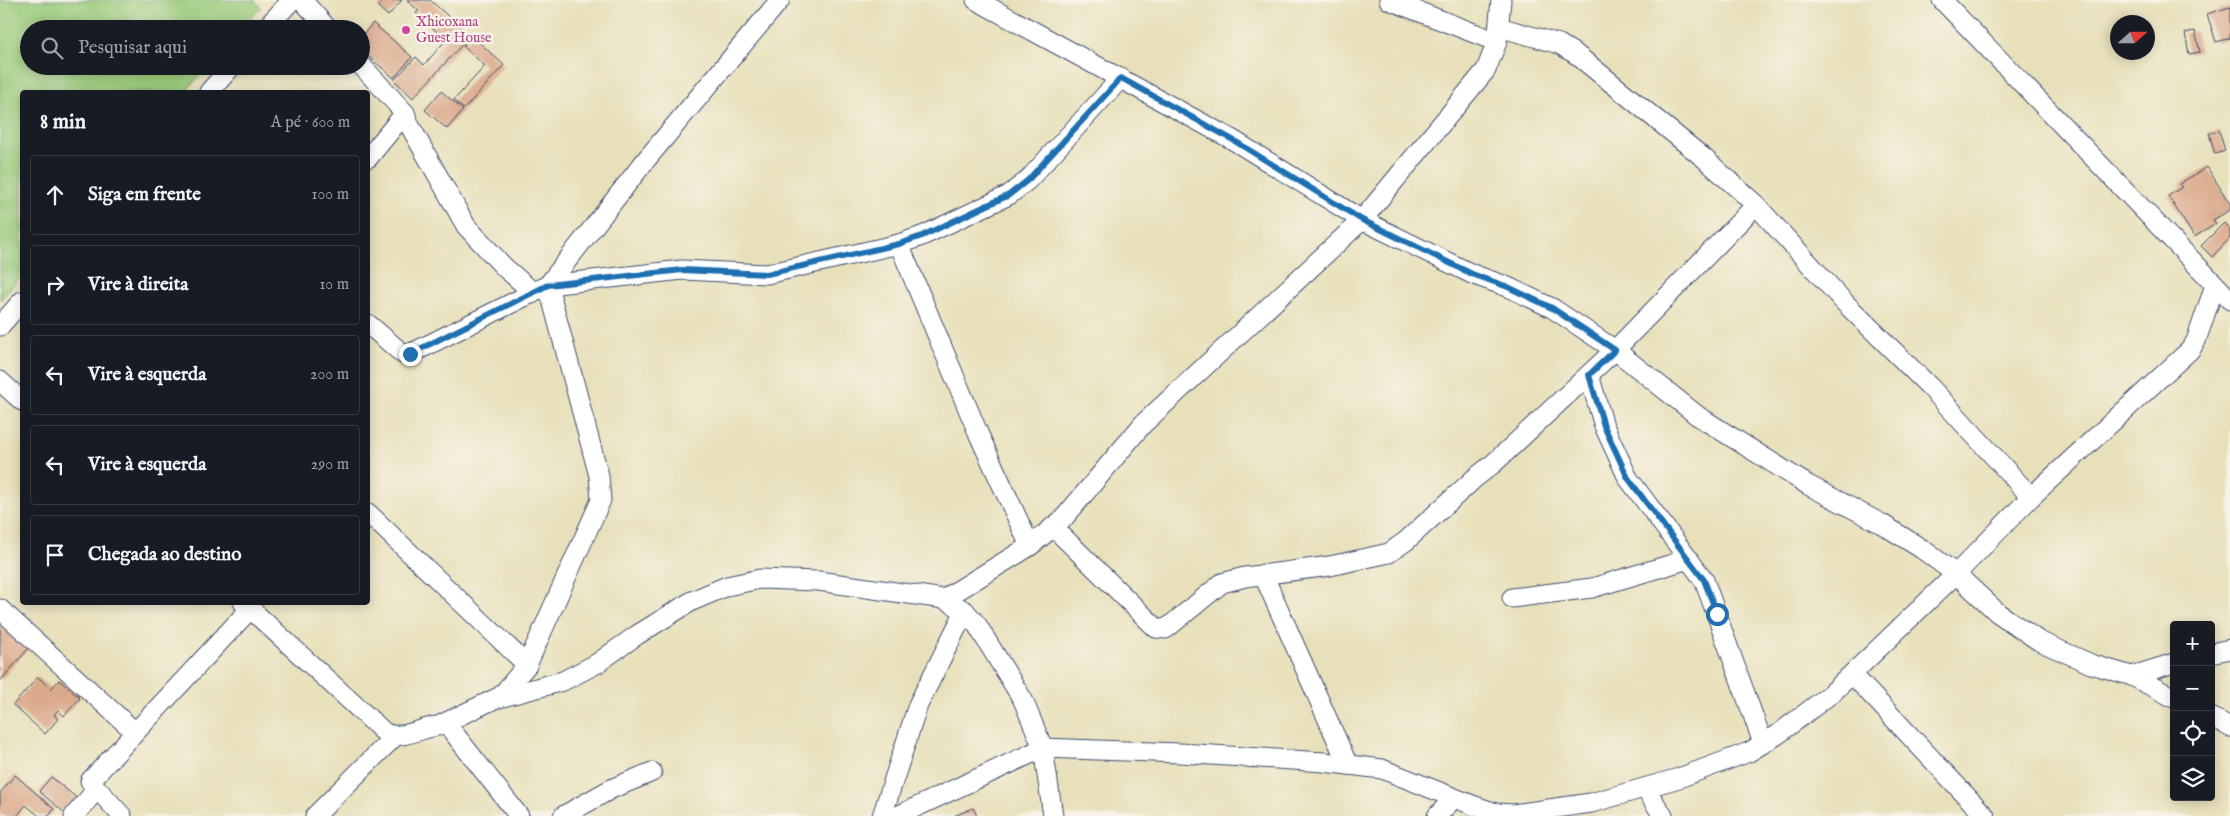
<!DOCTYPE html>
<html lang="pt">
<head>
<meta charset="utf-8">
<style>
  :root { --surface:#171b24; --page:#20242c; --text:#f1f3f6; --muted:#9ea1a6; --line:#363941 }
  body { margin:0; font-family:"IM FELL English",serif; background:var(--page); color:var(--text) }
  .controls { position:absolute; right:15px; bottom:15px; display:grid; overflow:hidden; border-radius:5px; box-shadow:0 2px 12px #0003 }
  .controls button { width:45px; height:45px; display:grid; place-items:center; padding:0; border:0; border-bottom:1px solid var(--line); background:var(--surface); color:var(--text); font:25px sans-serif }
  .compass { position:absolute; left:2110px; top:15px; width:45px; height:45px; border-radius:50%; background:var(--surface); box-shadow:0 2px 12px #0003; rotate:69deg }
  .stop { position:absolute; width:15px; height:15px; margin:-11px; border:4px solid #1f6fb2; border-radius:50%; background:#fff }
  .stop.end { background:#1f6fb2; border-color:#fff; box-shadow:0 1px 5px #0008 }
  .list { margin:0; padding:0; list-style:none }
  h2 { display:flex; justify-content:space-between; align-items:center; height:65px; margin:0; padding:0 20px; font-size:21px }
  h2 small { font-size:16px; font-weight:400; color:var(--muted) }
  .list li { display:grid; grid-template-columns:32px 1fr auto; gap:15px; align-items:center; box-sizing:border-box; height:80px; margin:0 10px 10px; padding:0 10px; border:1px solid var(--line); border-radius:5px }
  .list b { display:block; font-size:19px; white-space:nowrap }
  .list em { font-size:16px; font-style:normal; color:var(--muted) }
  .icon { flex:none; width:28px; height:28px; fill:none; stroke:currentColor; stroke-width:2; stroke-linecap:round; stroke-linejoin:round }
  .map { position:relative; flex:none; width:2230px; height:816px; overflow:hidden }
  .search { position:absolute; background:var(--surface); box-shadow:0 2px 12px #0003; left:20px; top:20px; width:350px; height:55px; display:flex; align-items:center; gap:12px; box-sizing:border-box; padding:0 18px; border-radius:28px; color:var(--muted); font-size:19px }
  .panel { position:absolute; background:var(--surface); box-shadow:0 2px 12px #0003; left:20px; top:90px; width:350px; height:515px; border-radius:5px }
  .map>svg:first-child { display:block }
</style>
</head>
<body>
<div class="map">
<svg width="2230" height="816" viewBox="0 0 2230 816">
  <rect width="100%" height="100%" fill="#f7f3e8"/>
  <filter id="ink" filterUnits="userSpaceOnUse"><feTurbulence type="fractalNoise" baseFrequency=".02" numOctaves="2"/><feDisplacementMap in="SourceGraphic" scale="10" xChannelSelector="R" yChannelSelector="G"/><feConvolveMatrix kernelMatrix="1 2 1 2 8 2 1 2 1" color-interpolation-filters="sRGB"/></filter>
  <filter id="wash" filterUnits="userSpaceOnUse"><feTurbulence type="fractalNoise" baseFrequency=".0096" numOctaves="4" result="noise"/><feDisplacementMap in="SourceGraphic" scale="20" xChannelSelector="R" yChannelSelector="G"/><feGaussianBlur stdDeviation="1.12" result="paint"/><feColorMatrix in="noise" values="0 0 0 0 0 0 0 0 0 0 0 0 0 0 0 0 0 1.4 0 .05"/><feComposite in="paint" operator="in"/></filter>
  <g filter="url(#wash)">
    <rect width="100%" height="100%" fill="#e8e0ba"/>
    <!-- green -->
    <polygon fill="#99ca79" stroke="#5a7c6c" points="0,0 254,0 261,7 242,29 29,29 29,66 208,66 185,92 22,92 22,275 0,300"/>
    <g id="blocks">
      <!-- building -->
      <g fill="#dbaa8c">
        <polygon points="384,0 402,0 388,16 378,7"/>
        <polygon points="407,0 430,0 470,36 413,98 394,80 416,57 424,65 446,40 416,13 419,11"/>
        <polygon points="2230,7 2230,38 2216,42 2207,14"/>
        <polygon points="373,23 412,57 394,78 361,50 361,37"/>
        <polygon points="2195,31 2200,52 2189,54 2185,33"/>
        <polygon points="472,36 504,65 464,109 454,100 485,66 463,46"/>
        <polygon points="441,91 463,110 447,129 425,110"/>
        <polygon points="2219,130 2225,151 2215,154 2209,133"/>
        <polygon points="2207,167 2230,204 2230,210 2213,220 2216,224 2194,237 2168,196 2182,187 2179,184"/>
        <polygon points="2224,223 2230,229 2230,238 2212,257 2201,246"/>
        <polygon points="0,622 29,648 0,681"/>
        <polygon points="38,677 51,689 59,680 80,698 64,716 58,710 54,715 58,719 45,734 13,705"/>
        <polygon points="15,775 54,809 49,816 39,816 26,805 17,816 0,816 0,793"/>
        <polygon points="51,777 78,799 66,814 39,791"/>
        <polygon points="973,808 977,816 954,816"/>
      </g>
    </g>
  </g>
  <g filter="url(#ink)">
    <use href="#blocks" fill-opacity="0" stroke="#3a4a6c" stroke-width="1"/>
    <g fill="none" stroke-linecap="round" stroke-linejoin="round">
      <defs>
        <g id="street">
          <polyline points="302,0 328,29"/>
          <polyline points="976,0 1233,140 1362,220 1472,274 1508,287 1552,308 1615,350 1698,416 1808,485 1882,524 1922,549 1956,574 1998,613 2039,641 2091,664 2132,676 2174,698"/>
          <polyline points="1389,0 1497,42"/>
          <polyline points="1942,0 2230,300"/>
          <polyline points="1499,27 1559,44 1577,55 1705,159 1756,205 1845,303 1930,387 2031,497"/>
          <polyline points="265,29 292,0"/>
          <polyline points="361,65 405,113 410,126 466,226 504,267 527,287 532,294"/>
          <polyline points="209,92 232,66"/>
          <polyline points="368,158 405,113"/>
          <polyline points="899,244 979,435 1030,546"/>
          <polyline points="368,324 403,354 410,354 548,285 682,270 767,274 899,244 922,236 1009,195 1028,180 1121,78"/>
          <polyline points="0,326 22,301"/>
          <polyline points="1589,375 1604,426 1628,478 1704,580 1763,743"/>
          <polyline points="0,381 22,401"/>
          <polyline points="368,513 527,665"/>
          <polyline points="1053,527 1156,628 1166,629 1222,583 1245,577 1330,566 1389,553 1406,541 1475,478 1494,463 1615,350 1756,205"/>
          <polyline points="1263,574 1348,765"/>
          <polyline points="1512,598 1592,588 1689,559"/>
          <polyline points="944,599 1030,546 1063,519 1143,424 1362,220 1486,70 1497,42 1501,0"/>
          <path d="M243 602 385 733C408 742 431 720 449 727L519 816"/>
          <polyline points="0,609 135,732"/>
          <polyline points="2211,653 2230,649"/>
          <polyline points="1852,674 1985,816"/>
          <polyline points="2132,676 2174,663"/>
          <polyline points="499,698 563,681 596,664 637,635 692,601 727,586 760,579 818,581 944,599 965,611 977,625 1023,700 1043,748 1053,816"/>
          <polyline points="2211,717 2230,727"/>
          <polyline points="442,724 501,696 527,665 601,500 599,476 548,285 645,161 780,0"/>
          <polyline points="1645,788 1663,816"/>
          <polyline points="74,816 97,789"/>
          <polyline points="122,816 90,781 250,609"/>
          <polyline points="315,816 394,737"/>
          <polyline points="563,816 611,789 652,772"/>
          <polyline points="882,816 918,705 965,611"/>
          <polyline points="897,816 1043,748 1180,753 1324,762 1382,769 1475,806 1496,813 1513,814 1591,803 1679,778 1749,752 1777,735 1832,693 1956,574 2031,497 2190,350 2196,341 2215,285"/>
          <polyline points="1437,816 1454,798"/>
        </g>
      </defs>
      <!-- street casing -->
      <use href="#street" stroke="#3a4a6c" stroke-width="21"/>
      <!-- street -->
      <use href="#street" stroke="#fff" stroke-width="19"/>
    </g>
  </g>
  <g fill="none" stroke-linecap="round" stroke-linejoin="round" filter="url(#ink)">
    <!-- route -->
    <polyline stroke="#1f6fb2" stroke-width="6" points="410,354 548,285 682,270 767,274 899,244 922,236 1009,195 1028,180 1121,78 1233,140 1362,220 1472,274 1508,287 1552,308 1615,350 1589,375 1604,426 1628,478 1704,580 1717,614"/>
  </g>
  <!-- markers -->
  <circle fill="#d1479c" stroke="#f7f3e8" stroke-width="2" cx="406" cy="30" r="5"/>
  <g text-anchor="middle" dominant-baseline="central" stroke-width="5" stroke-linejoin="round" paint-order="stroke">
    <!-- hotel labels -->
    <g font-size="14" fill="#b23c85" stroke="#f7f3e8" text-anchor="start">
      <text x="416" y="22">Xhicoxana<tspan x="416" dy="16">Guest House</tspan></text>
    </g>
  </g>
</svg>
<div class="controls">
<button>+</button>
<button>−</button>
<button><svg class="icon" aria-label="locate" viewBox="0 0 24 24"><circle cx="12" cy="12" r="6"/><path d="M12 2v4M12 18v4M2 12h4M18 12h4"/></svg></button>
<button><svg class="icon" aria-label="layers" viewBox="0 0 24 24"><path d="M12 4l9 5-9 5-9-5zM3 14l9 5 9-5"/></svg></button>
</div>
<svg class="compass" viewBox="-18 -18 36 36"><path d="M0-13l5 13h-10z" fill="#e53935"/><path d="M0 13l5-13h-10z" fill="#9ea1a6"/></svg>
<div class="stop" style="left:1717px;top:614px"></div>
<div class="stop end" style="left:410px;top:354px"></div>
<div class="search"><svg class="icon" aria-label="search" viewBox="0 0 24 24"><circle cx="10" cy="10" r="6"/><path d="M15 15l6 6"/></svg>Pesquisar aqui</div>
<section class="panel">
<h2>8 min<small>A pé · 600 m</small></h2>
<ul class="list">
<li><svg class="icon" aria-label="ahead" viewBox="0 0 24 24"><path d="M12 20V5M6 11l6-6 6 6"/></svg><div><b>Siga em frente</b></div><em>100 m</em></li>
<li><svg class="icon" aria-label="right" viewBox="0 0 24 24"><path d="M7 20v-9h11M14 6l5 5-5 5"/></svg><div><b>Vire à direita</b></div><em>10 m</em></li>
<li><svg class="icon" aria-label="left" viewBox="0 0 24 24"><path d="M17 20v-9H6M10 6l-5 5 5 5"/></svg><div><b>Vire à esquerda</b></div><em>200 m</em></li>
<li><svg class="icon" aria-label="left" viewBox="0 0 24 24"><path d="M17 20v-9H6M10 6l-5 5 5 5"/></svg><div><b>Vire à esquerda</b></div><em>290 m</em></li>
<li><svg class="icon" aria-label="arrive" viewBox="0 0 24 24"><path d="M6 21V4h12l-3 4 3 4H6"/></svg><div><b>Chegada ao destino</b></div></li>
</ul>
</section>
</div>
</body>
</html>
